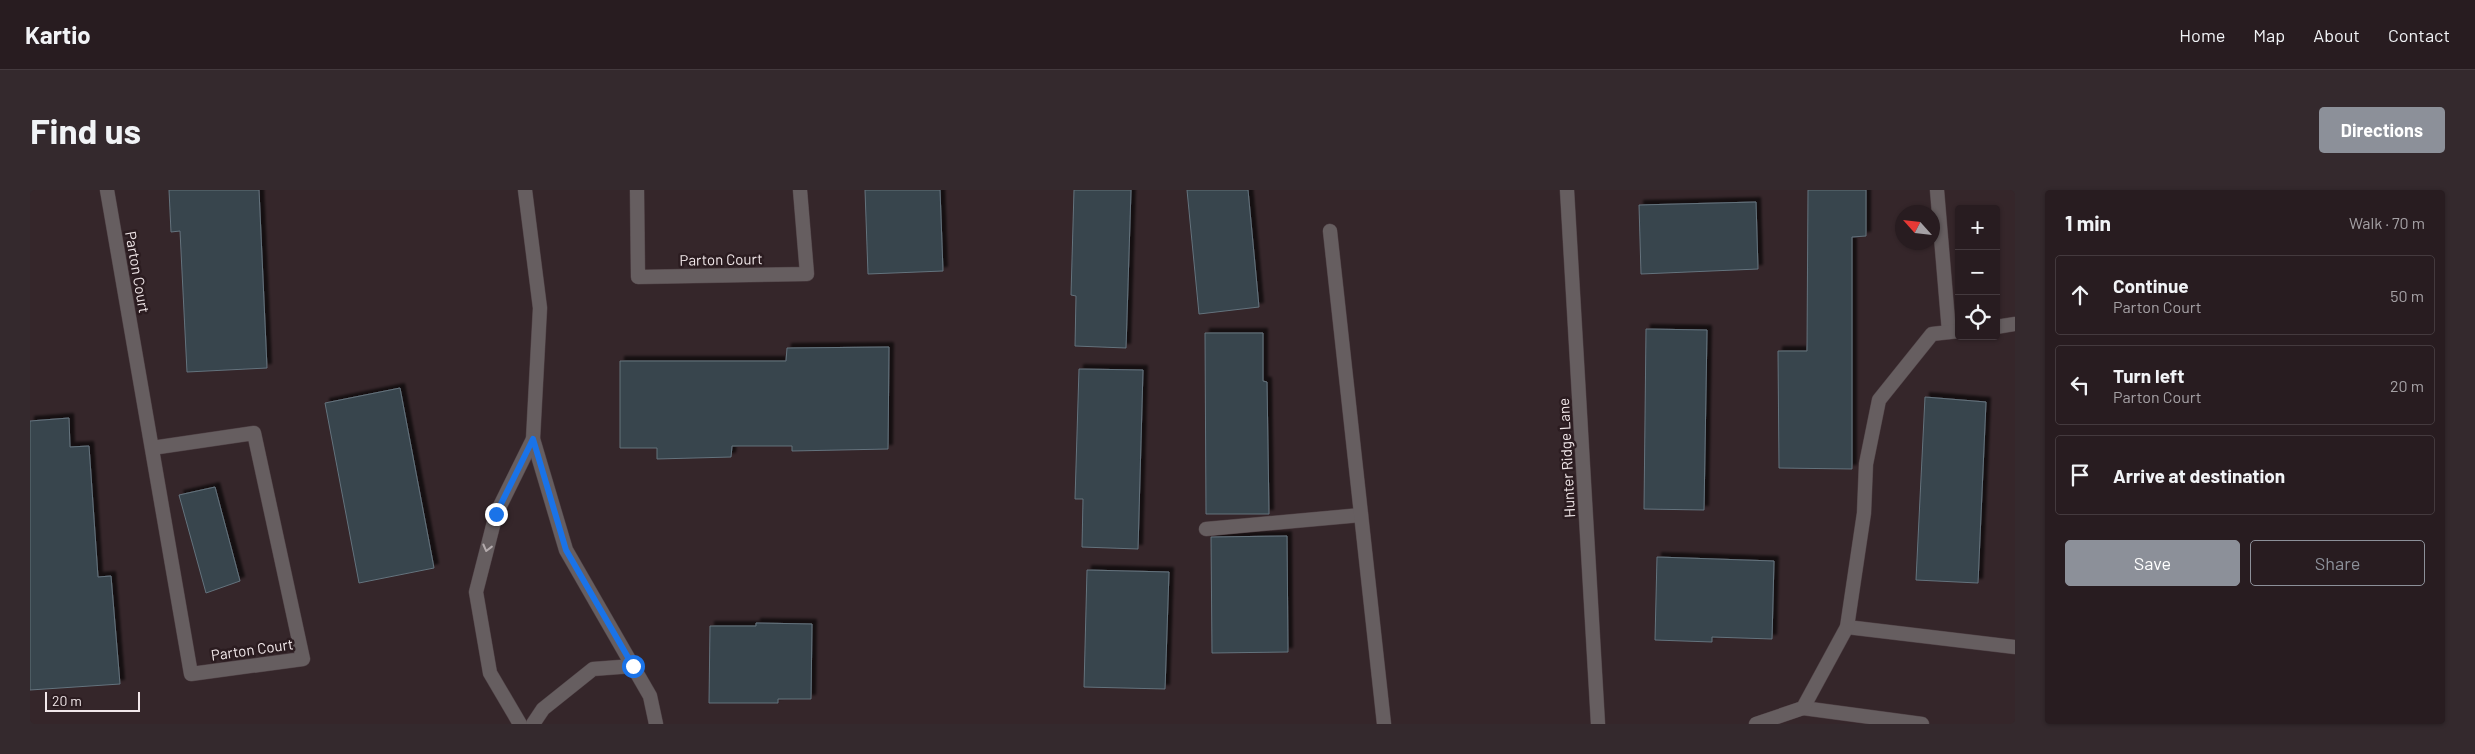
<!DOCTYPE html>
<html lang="en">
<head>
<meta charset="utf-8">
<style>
  :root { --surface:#281c20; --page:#34292d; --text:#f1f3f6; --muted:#a5a1a5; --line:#443a3e; --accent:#8c9099 }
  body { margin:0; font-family:Barlow,sans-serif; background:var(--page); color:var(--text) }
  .controls { position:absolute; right:15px; top:15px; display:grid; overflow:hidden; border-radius:5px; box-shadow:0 1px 4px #0004 }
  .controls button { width:45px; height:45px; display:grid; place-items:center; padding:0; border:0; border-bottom:1px solid var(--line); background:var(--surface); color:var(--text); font:25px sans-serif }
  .compass { position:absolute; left:1865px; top:15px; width:45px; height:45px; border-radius:50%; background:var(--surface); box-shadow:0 1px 4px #0004; rotate:297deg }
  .scale { position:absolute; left:15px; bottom:12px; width:95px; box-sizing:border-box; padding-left:5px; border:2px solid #f2e8ea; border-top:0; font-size:14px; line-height:18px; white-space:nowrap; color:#f2e8ea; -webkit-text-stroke:4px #2b1c20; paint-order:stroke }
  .stop { position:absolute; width:15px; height:15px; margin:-11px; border:4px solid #1a73e8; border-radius:50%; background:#fff }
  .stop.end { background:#1a73e8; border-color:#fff; box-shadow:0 1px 5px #0008 }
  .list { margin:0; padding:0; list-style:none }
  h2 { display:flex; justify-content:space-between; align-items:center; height:65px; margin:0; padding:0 20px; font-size:21px }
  h2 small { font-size:16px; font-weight:400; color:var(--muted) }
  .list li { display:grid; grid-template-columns:32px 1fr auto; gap:15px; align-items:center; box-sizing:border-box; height:80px; margin:0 10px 10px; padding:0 10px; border:1px solid var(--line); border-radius:5px }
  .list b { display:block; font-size:19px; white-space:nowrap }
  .list p { margin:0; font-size:16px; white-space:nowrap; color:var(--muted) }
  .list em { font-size:16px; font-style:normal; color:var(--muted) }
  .actions { display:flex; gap:10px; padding:15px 20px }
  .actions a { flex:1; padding:11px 0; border:1px solid var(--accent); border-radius:5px; text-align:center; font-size:18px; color:var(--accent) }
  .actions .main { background:var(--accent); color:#fff }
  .icon { flex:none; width:28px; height:28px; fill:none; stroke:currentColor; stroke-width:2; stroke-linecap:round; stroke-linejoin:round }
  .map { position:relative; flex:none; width:1985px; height:534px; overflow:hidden; border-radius:5px }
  header { display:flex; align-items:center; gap:30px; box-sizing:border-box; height:70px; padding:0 25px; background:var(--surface); border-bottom:1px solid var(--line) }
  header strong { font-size:24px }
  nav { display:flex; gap:28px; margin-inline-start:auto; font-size:18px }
  .intro { display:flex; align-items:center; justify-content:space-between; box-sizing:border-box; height:120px; padding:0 30px }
  h1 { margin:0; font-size:35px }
  .button { padding:12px 22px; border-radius:5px; background:var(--accent); color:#fff; font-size:18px; font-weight:700 }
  main { display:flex; gap:30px; padding:0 30px }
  aside { flex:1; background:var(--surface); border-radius:5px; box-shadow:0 1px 4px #0004 }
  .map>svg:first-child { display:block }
</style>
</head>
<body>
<header>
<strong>Kartio</strong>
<nav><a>Home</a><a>Map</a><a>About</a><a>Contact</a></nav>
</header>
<div class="intro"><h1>Find us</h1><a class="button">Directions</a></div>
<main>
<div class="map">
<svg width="1985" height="534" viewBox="0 0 1985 534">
  <defs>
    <filter id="shadow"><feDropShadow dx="4.5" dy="-4.5" stdDeviation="1" flood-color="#0009"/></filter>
  </defs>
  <rect width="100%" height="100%" fill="#35262a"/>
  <!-- building -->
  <g fill="#37444d" stroke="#64737d" filter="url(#shadow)">
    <polygon points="139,0 229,0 237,178 157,182 150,41 141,42"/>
    <polygon points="835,0 910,0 913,81 838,84"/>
    <polygon points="1044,0 1101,0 1096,158 1045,156 1046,106 1041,105"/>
    <polygon points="1157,0 1218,0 1229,117 1169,124"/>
    <polygon points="1778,0 1836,0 1836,46 1822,47 1822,279 1749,278 1748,161 1777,161"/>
    <polygon points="1726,12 1728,79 1611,84 1609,15"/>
    <polygon points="1616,139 1677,140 1674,320 1614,319"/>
    <polygon points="1175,143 1233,143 1233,191 1237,192 1239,324 1176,324"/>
    <polygon points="859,157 858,259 762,261 762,256 702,256 701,267 627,269 627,258 590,258 590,171 756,171 757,158"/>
    <polygon points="1049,179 1113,180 1108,359 1052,357 1053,309 1045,309"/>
    <polygon points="370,198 404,378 329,393 295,213"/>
    <polygon points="1895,207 1956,212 1948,393 1886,390"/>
    <polygon points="39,228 40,257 59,256 68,387 81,386 90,494 0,500 0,231"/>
    <polygon points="185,297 210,391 176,403 149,305"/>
    <polygon points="1257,346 1258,462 1182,463 1181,347"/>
    <polygon points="1627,367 1744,371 1742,449 1682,447 1682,452 1625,450"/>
    <polygon points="1057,380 1139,382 1135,499 1054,497"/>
    <polygon points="726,433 782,434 781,509 748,509 748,513 679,513 680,436 726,436"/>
  </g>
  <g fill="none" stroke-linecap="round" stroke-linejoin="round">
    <defs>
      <g id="service">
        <polyline points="1176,339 1331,325"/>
        <polyline points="503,534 513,519 563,479 603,476"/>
      </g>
      <g id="minor">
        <polyline points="77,0 161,484 273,469 224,243 122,258"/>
        <polyline points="495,0 510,118 503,249 536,360 620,506 626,534"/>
        <polyline points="607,0 608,87 777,84 770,0"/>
        <polyline points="1537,0 1568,534"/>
        <polyline points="1907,0 1919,142"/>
        <polyline points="1300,41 1354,534"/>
        <polyline points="1966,137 1985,134"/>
        <polyline points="1817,437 1985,457"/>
        <polyline points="1773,518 1892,534"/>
        <polyline points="490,534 460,483 446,402 466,324 503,249"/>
        <polyline points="1726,534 1773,518 1817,437 1834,323 1836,274 1849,210 1902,144 1929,141"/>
      </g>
    </defs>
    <!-- service casing -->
    <use href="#service" stroke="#4f4145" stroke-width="15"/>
    <!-- minor casing -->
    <use href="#minor" stroke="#4f4145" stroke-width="15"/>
    <!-- service -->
    <use href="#service" stroke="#665e60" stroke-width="14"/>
    <!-- minor -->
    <use href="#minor" stroke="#665e60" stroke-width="14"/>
  </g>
  <!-- one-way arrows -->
  <defs><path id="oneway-chevron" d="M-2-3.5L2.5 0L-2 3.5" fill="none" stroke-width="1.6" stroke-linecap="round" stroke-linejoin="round" transform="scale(1.25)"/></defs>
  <use stroke="#b3aaac" href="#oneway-chevron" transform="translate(457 358) rotate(104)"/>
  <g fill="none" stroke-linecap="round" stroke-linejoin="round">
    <!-- route -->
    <polyline stroke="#1a73e8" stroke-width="6" points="466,324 503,249 536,360 603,476"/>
  </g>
  <g text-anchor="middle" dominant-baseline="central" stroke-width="5" stroke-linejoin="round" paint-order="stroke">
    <!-- street labels -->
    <g font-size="15" fill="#f2e8ea" stroke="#2b1c20">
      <text transform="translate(691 69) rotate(-1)">Parton Court</text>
      <text transform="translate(108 82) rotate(80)">Parton Court</text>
      <text transform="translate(1536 268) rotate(-93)">Hunter Ridge Lane</text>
      <text transform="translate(222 459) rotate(-8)">Parton Court</text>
    </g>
  </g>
</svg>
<div class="controls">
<button>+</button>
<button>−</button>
<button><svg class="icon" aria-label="locate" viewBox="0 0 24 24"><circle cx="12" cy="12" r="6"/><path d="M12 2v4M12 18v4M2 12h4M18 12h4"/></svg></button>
</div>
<svg class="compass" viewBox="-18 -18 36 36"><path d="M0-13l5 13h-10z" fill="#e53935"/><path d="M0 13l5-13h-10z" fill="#a5a1a5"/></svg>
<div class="scale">20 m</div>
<div class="stop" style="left:603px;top:476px"></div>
<div class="stop end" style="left:466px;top:324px"></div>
</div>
<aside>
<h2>1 min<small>Walk · 70 m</small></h2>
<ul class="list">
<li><svg class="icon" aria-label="ahead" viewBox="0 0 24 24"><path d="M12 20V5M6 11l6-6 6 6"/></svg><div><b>Continue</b><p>Parton Court</p></div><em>50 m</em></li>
<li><svg class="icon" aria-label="left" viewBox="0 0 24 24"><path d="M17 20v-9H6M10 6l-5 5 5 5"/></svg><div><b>Turn left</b><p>Parton Court</p></div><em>20 m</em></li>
<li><svg class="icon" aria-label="arrive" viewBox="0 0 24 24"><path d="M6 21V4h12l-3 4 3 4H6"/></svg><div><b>Arrive at destination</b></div></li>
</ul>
<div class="actions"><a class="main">Save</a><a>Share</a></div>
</aside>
</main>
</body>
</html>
